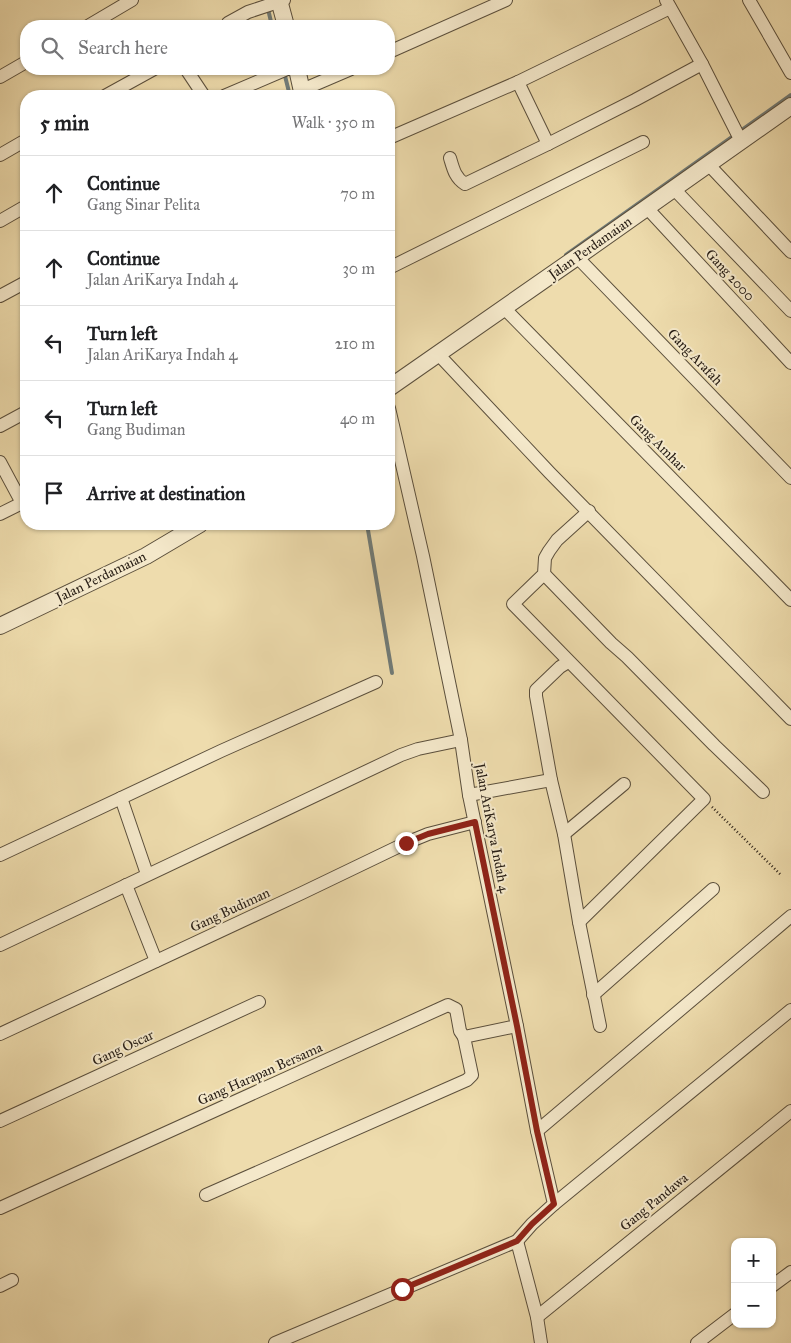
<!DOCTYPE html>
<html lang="en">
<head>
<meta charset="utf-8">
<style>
  :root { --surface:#fff; --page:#f6f6f6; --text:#202124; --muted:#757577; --line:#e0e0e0 }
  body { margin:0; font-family:"IM FELL Great Primer",serif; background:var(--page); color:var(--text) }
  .controls { position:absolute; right:15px; bottom:15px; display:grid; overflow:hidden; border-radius:10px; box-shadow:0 1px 4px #0004 }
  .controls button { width:45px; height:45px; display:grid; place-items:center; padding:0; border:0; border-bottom:1px solid var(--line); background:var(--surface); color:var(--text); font:25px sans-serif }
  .stop { position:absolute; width:15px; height:15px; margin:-11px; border:4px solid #8f2418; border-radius:50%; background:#fff }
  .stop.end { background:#8f2418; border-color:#fff; box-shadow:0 1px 5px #0008 }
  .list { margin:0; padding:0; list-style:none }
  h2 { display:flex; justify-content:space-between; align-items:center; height:65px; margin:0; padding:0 20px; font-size:21px }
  h2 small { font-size:16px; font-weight:400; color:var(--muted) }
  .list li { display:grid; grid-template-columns:32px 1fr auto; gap:15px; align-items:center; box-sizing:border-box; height:75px; padding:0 20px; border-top:1px solid var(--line) }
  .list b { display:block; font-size:19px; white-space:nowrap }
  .list p { margin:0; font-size:16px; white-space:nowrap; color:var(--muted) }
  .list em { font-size:16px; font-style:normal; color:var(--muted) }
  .icon { flex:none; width:28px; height:28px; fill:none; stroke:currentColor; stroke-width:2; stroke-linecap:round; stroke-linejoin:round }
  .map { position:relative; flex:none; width:791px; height:1343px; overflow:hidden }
  .search { position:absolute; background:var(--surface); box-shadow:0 1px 4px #0004; left:20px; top:20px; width:375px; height:55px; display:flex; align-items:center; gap:12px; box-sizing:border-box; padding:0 18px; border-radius:20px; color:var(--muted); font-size:19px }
  .panel { position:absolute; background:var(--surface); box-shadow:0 1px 4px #0004; left:20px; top:90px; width:375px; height:440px; border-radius:20px }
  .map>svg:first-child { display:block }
</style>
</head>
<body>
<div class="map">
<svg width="791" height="1343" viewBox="0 0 791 1343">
  <rect width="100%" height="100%" fill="#eedcad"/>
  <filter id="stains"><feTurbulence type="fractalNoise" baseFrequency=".004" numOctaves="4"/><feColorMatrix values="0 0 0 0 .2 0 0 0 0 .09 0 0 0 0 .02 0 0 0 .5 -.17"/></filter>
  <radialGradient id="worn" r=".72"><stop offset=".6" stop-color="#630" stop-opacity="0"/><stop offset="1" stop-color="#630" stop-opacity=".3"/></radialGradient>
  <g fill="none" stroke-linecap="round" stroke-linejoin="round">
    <!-- stream -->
    <g stroke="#717b77" stroke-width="4">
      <polyline points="268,9 272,26"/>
      <polyline points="284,72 290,96"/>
      <polyline points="566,255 791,95"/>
      <polyline points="367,524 392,673"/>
    </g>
    <defs>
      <g id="minor">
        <polyline points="666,0 702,64 741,141"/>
        <polyline points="749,0 791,73"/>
        <polyline points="228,23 248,12 284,0"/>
        <polyline points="88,26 132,0"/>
        <polyline points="389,52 506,0"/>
        <polyline points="186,69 204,96"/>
        <polyline points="0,77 26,62"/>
        <polyline points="518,82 548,144"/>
        <polyline points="302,90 351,69"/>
        <polyline points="105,96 154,69"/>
        <polyline points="224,96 287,69"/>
        <polyline points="389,138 518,82 670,8"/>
        <polyline points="0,155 26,140"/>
        <path d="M450 158C453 168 455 178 465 184L548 144 635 100 702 64"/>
        <polyline points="708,164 791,252"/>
        <polyline points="674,189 791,311"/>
        <polyline points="647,208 791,363"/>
        <polyline points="0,221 26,206"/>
        <polyline points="577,257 791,478"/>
        <polyline points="389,268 643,142"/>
        <polyline points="0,296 26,282"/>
        <polyline points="504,308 791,600"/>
        <polyline points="438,354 550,473 791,719"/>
        <polyline points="0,426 26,412"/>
        <polyline points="0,462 22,503"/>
        <polyline points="0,514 26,501"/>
        <polyline points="544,574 611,643 627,657 714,745 763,792"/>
        <polyline points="568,662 560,667 536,690 536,696 551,780 564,834 579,922 600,1026"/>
        <polyline points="469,795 551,780"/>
        <polyline points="121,798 147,874"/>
        <polyline points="564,834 624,784"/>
        <polyline points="0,855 221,751 376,682"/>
        <polyline points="126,885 156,961"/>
        <polyline points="579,922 704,799 513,604 544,574 545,558 549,551 557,540 589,511"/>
        <polyline points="0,945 401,755 418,749 461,740"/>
        <polyline points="593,995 713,889"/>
        <polyline points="0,1034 302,893 406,843 428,834 475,822"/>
        <polyline points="0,1121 259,1002"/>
        <polyline points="537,1131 791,916"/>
        <polyline points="206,1195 467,1080 472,1075 464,1037"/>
        <polyline points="554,1204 791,1010"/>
        <polyline points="0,1208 448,1005 456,1009 460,1031 464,1037 517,1026"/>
        <polyline points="517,1241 537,1317 541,1343"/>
        <polyline points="0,1286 12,1280"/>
        <polyline points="772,1286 791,1272"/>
        <polyline points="537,1317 791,1111"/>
        <polyline points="275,1343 517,1241 532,1224 554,1204 537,1131 517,1026 469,795 461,740 423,556 389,408"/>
        <polyline points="697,1343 735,1314"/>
      </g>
      <g id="tertiary">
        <polyline points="279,0 286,26"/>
        <polyline points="297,69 303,96"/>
        <polyline points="389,388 577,257 791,106"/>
        <polyline points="0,626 146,556 200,524"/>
      </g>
    </defs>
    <!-- minor casing -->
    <use href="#minor" stroke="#5b4f3c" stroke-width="14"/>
    <!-- tertiary casing -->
    <use href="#tertiary" stroke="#5b4f3c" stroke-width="18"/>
    <!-- path -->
    <polyline stroke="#2a2017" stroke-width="2.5" stroke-dasharray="1 2.5" stroke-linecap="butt" points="712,807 781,875"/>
    <!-- minor -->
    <use href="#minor" stroke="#f4e8ca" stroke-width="12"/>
    <!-- tertiary -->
    <use href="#tertiary" stroke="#f4e8ca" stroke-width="16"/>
  </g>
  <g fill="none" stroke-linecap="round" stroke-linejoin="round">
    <!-- route -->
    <polyline stroke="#8f2418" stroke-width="6" points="402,1289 517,1241 532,1224 554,1204 537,1131 517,1026 475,822 428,834 406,843"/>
  </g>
  <g text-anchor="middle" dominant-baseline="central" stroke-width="4" stroke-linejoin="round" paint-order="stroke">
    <!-- street labels -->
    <g font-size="14" fill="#2a2017" stroke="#f4e8ca">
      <text transform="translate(590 248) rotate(-35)">Jalan Perdamaian</text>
      <text transform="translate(730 275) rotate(47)">Gang 2000</text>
      <text transform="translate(695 357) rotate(46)">Gang Arafah</text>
      <text transform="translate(658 443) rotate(45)">Gang Amhar</text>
      <text transform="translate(101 577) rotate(-26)">Jalan Perdamaian</text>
      <text transform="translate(492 828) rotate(79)">Jalan AriKarya Indah 4</text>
      <text transform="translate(230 910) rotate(-25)">Gang Budiman</text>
      <text transform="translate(123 1048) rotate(-25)">Gang Oscar</text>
      <text transform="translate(260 1074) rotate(-24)">Gang Harapan Bersama</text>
      <text transform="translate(654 1202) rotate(-39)">Gang Pandawa</text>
    </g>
  </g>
  <rect width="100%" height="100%" filter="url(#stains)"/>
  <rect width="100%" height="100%" fill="url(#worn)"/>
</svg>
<div class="controls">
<button>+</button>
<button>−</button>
</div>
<div class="stop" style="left:402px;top:1289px"></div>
<div class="stop end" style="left:406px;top:843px"></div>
<div class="search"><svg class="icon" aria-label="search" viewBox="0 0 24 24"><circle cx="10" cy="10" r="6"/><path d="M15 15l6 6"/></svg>Search here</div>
<section class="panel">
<h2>5 min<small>Walk · 350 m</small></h2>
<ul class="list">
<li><svg class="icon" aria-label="ahead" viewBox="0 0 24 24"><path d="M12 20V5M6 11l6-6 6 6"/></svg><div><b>Continue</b><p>Gang Sinar Pelita</p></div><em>70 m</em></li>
<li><svg class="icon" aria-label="ahead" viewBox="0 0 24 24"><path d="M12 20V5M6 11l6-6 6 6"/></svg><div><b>Continue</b><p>Jalan AriKarya Indah 4</p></div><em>30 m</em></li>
<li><svg class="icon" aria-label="left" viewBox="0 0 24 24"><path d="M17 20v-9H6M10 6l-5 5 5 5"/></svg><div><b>Turn left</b><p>Jalan AriKarya Indah 4</p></div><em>210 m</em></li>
<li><svg class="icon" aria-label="left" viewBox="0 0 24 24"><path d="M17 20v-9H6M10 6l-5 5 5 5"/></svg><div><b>Turn left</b><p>Gang Budiman</p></div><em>40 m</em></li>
<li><svg class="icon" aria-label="arrive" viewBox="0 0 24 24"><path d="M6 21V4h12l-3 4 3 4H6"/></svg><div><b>Arrive at destination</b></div></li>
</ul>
</section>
</div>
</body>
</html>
